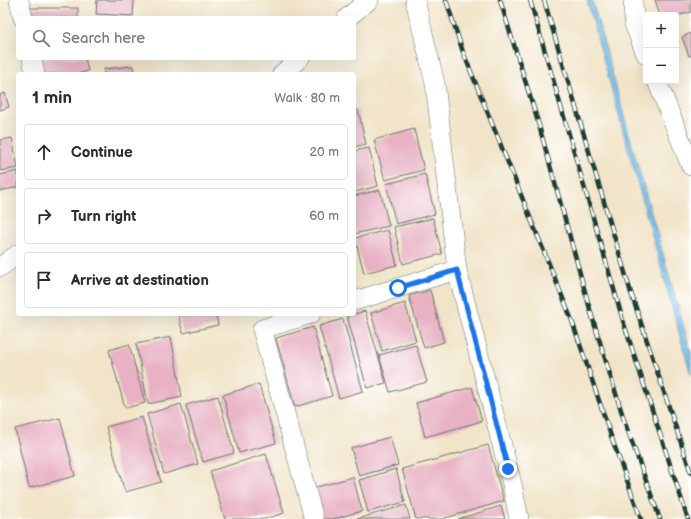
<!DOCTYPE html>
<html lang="en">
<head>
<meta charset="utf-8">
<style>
  :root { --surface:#fff; --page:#f7f7f7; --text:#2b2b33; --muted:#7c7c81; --line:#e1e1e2 }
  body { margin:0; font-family:"Balsamiq Sans",sans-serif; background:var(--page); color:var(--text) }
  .controls { position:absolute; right:12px; top:12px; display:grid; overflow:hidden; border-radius:4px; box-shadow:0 4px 16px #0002 }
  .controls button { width:36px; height:36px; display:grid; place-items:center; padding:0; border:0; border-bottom:1px solid var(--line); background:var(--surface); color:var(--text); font:20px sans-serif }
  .stop { position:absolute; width:12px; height:12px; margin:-9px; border:3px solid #1a73e8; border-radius:50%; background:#fff }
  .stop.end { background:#1a73e8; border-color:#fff; box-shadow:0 1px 4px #0008 }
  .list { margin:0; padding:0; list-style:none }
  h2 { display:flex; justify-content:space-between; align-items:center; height:52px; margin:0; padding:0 16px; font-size:17px }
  h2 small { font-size:13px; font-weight:400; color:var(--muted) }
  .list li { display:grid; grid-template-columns:26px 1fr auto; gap:12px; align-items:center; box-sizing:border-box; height:56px; margin:0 8px 8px; padding:0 8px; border:1px solid var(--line); border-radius:4px }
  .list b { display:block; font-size:15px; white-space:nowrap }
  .list em { font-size:13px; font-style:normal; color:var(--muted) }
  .icon { flex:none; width:22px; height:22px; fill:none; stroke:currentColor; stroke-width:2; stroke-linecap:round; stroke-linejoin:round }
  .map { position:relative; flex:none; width:691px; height:519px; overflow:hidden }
  .search { position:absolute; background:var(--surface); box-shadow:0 4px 16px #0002; left:16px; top:16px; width:340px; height:44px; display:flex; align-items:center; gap:10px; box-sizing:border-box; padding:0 14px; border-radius:4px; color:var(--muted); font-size:15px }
  .panel { position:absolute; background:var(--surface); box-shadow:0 4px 16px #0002; left:16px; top:72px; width:340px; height:244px; border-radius:4px }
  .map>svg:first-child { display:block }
</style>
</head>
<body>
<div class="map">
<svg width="691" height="519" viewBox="0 0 691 519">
  <rect width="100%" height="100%" fill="#fff"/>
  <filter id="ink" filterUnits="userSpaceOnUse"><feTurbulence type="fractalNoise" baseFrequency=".025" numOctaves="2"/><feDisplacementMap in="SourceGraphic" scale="8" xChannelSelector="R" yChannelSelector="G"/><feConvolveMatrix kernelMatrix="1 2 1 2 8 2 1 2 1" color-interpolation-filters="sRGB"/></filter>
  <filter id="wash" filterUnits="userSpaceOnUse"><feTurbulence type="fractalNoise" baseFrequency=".012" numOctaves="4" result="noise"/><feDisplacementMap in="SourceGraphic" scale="16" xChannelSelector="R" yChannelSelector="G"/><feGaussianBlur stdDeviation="0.9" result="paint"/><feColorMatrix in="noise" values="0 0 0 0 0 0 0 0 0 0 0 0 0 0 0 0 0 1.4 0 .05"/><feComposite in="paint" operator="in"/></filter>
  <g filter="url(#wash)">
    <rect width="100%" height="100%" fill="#f1e4c8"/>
    <!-- water -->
    <polygon fill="#75c0ef" stroke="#4a7e92" points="587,0 592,0 635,156 691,353 691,375"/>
    <g id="blocks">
      <!-- building -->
      <g fill="#e8b1c4">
        <polygon points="97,0 134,0 133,16 96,14"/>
        <polygon points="655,0 691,0 691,12 676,16 676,15 660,15"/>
        <rect x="28" y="8" width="50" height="10"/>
        <polygon points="691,33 691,56 689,56 682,37"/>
        <polygon points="40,58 85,58 88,71 77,74 38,74"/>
        <polygon points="133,66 134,74 104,74 104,69"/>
        <polygon points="5,93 9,107 0,110 0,95"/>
        <polygon points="358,110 366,144 354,147 354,111"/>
        <polygon points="414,129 424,170 385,180 374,140"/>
        <polygon points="12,138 18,168 0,171 0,140"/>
        <polygon points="369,148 378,186 354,192 354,151"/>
        <polygon points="18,171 18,187 0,191 0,175"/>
        <polygon points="425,174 435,214 396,224 386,184"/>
        <polygon points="380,190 389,226 354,234 354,196"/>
        <polygon points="433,218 442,254 403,264 394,227"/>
        <polygon points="388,230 397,265 364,273 355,238"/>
        <polygon points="430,290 444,342 424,348 409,296"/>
        <polygon points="405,303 416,341 382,351 371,313"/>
        <polygon points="365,311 386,383 367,388 347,316"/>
        <polygon points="178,314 216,314 218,325 183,333"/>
        <polygon points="343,319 363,391 339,398 319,326"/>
        <polygon points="313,327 332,396 295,407 276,338"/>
        <polygon points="171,337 182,397 148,404 136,344"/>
        <polygon points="129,344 145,403 125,408 109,350"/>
        <polygon points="416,345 427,382 390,392 379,355"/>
        <polygon points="259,384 276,443 239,453 223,395"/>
        <polygon points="472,387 482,421 425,437 416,403"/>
        <polygon points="218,396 234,453 203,462 186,405"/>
        <polygon points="181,404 198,464 164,474 147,414"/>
        <polygon points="142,417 161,482 125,492 106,427"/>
        <polygon points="60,418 75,476 29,488 15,429"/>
        <polygon points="390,437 398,465 359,476 351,448"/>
        <polygon points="488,445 504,501 442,519 416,519 402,469"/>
        <polygon points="266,454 284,513 265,519 225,519 210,471"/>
        <polygon points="396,469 405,502 368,512 359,480"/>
        <polygon points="353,477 362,511 333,519 319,519 310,489"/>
        <polygon points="406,505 410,519 357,519"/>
        <polygon points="501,506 505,519 458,519"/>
      </g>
    </g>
  </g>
  <g filter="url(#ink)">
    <use href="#blocks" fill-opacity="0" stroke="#687768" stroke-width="1"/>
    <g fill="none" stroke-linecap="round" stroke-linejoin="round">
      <defs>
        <g id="street">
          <polyline points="19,0 23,18"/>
          <polyline points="415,0 435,83 457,270 512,484 519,519"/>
          <polyline points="633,0 634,24 646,54"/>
          <polyline points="347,18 369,0"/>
          <polyline points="32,58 35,74"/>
          <polyline points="282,74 300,58"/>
          <polyline points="657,81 691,166"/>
          <polyline points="0,267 18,254"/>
          <polyline points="354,301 457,270"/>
          <polyline points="311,314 262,329 314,519"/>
        </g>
      </defs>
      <!-- street casing -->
      <use href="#street" stroke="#687768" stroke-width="20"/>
      <!-- street -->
      <use href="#street" stroke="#fff" stroke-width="19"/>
      <defs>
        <g id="rail">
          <polyline points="446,0 463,52 571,318 612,439 641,519"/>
          <polyline points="500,0 538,122 591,313 625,423 660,519"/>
          <polyline points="530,0 624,324 688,519"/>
          <polyline points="544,0 631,293 691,473"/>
        </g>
      </defs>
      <!-- rail casing -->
      <use href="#rail" stroke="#1f3d34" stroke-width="4.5"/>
      <!-- rail -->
      <use href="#rail" stroke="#fff" stroke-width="3" stroke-dasharray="9" stroke-linecap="butt"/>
    </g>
  </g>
  <g fill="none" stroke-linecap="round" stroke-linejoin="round" filter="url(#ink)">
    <!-- route -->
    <polyline stroke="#1a73e8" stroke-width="5" points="398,288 457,270 508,469"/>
  </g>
</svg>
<div class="controls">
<button>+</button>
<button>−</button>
</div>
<div class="stop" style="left:398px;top:288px"></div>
<div class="stop end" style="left:508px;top:469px"></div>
<div class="search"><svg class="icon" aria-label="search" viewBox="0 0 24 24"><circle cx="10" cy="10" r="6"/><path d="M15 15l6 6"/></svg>Search here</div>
<section class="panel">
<h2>1 min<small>Walk · 80 m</small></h2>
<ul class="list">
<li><svg class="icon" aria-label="ahead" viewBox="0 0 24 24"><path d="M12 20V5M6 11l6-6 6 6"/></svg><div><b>Continue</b></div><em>20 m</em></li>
<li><svg class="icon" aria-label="right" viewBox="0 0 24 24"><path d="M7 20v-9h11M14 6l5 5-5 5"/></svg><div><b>Turn right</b></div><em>60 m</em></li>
<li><svg class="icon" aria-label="arrive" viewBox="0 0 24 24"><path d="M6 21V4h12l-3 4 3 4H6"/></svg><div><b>Arrive at destination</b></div></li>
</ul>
</section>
</div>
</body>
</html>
